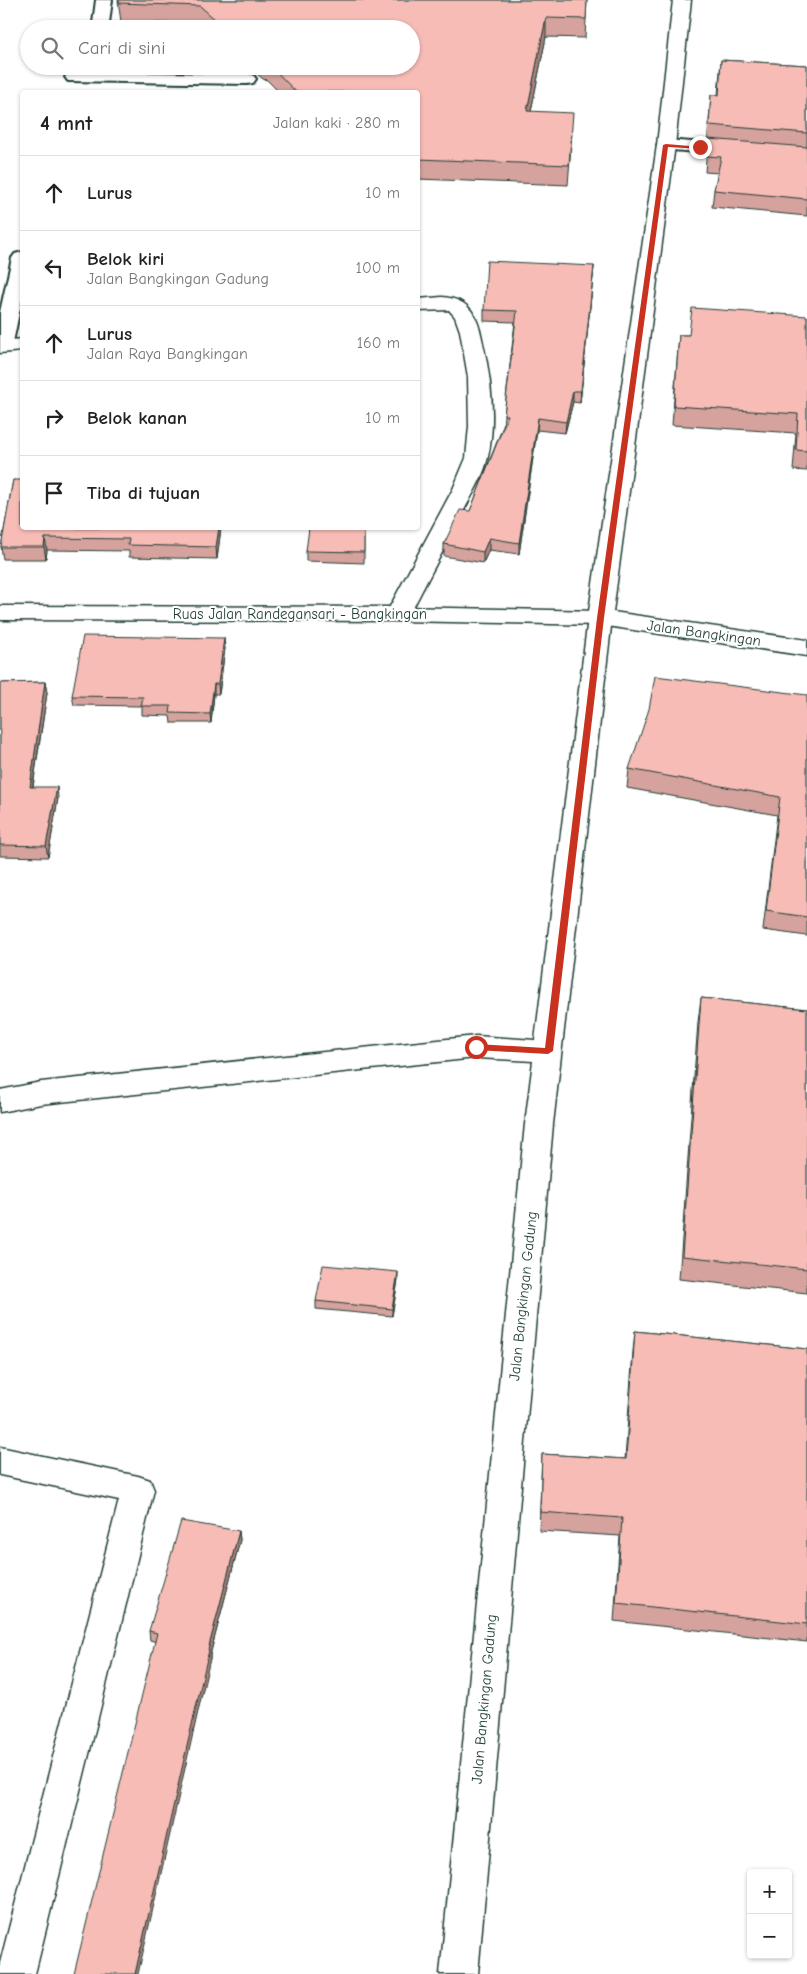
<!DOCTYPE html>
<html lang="id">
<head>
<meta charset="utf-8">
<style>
  :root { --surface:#fff; --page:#f2f2f2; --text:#222; --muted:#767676; --line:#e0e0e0 }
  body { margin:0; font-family:"Comic Neue",sans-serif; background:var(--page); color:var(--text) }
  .controls { position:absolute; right:15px; bottom:15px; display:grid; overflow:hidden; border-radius:5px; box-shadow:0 1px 4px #0004 }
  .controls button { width:45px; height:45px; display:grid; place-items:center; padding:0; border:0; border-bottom:1px solid var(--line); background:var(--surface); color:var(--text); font:25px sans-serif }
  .stop { position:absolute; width:15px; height:15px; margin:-11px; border:4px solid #c8321e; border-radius:50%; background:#fff }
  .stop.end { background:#c8321e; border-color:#fff; box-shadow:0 1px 5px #0008 }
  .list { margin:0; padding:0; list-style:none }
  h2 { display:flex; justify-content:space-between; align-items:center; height:65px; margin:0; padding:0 20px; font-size:21px }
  h2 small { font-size:16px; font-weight:400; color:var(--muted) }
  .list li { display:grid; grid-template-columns:32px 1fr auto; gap:15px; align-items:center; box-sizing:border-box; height:75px; padding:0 20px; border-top:1px solid var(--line) }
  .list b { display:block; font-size:19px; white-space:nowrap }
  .list p { margin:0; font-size:16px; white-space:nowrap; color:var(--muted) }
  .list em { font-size:16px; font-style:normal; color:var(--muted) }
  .icon { flex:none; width:28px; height:28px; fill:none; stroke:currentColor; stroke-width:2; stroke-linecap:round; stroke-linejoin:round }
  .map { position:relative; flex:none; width:807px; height:1974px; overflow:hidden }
  .search { position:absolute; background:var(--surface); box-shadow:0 1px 4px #0004; left:20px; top:20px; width:400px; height:55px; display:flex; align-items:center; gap:12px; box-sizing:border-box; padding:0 18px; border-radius:28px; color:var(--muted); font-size:19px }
  .panel { position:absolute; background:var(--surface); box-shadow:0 1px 4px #0004; left:20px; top:90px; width:400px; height:440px; border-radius:5px }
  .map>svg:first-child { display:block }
</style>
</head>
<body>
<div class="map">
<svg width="807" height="1974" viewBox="0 0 807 1974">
  <rect width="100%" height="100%" fill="#fff"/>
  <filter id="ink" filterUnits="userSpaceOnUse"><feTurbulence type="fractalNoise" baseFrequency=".02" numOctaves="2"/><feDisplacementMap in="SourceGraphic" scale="10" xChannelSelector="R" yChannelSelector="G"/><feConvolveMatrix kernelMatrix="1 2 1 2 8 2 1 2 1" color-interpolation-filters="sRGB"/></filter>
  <g filter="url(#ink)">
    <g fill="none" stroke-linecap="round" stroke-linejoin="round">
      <defs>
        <g id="service">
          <polygon points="96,0 112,0 109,23 106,29 89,29 93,23"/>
          <polygon points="74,72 247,74 253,75 256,79 253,83 247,84 68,81 65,77 68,73"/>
          <polygon points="666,140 807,151 807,161 660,149 657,145 660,141"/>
          <polygon points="22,252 22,299 12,347 9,351 0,352 0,312 12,258 15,254"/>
        </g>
        <g id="minor">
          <path d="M442 297C471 299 478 317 483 343 491 378 496 421 488 457 484 476 472 495 463 512 446 546 427 580 410 614L406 619 398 621 390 619 386 614 453 489 466 458 469 426 468 377 460 331 455 317 449 310 418 311V299Z"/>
          <polygon points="22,339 22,351 0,353 0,341"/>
          <polygon points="600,611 608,613 612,618 553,1124 478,1974 440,1974 525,1124 533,1061 476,1058 41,1104 0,1112 0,1090 41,1082 476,1036 535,1040 588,618 592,613"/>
          <polygon points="0,1447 138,1476 150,1480 154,1490 35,1974 0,1974 0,1963 119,1500 0,1475"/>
        </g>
        <polygon id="tertiary" points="673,0 691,0 675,145 613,612 807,640 807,656 600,625 592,623 588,618 657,145"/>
        <polygon id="secondary" points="0,606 398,607 600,611 608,613 612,618 608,623 600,625 398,621 0,620"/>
      </defs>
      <!-- service casing -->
      <use href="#service" stroke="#1f3d34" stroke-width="4"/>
      <!-- minor casing -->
      <use href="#minor" stroke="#1f3d34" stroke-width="3"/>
      <!-- tertiary casing -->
      <use href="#tertiary" stroke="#1f3d34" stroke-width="3"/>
      <!-- secondary casing -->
      <use href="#secondary" stroke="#1f3d34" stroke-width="3"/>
      <!-- service -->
      <use href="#service" fill="#fff" fill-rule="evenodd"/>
      <!-- minor -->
      <use href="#minor" fill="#fff" fill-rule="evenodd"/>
      <!-- tertiary -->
      <use href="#tertiary" fill="#fff" fill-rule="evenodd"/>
      <!-- secondary -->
      <use href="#secondary" fill="#fff" fill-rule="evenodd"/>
    </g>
    <!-- wall -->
    <g fill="#d5a29d" stroke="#1f3d34">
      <polygon points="118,0 587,0 585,38 546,37 531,111 572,133 568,185 418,179 418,92 279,92 267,80 263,79 248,66 411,66 411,29 206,29 201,24 121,22"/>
      <polygon points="721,60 807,65 807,216 712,207 714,190 718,173 705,172 711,95 718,95"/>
      <polygon points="594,266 580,403 573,402 565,433 537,430 519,554 489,550 483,563 444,556 444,544 470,511 503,426 504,415 515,322 484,321 484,310"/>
      <polygon points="807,316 807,471 793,470 796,433 672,425 679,335 689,335"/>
      <polygon points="13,480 221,528 217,559 129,557 129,551 47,550 46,559 3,559 1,547"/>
      <polygon points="364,528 364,563 306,561 306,551"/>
      <polygon points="225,648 219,694 214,694 211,723 171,723 170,716 142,715 142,706 74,705 72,696"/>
      <polygon points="45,682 47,693 33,787 58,798 48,857 0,856 0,683"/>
      <polygon points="807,695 807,936 763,930 777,815 627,788 629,769"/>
      <polygon points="701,998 807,1009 807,1293 679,1279 698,1022"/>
      <polygon points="398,1280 392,1316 316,1309 316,1301"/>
      <polygon points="635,1331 807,1349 807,1642 614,1621 620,1536 539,1531 542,1454 625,1459 633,1351"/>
      <polygon points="239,1531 240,1540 210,1655 210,1659 150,1640 149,1631"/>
    </g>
    <!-- shaded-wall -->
    <g fill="#ae8480" stroke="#1f3d34">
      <polygon points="546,18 546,37 527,131 527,111"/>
      <polygon points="594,266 593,277 580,403 581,391"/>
      <polygon points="573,391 573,402 565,433 566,422"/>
      <polygon points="538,418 537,430 519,554 519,543"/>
      <polygon points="219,528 221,528 217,559 216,547"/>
      <polygon points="45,538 47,550 46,559 44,547"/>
      <polygon points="489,538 489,550 483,563 483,552"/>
      <polygon points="224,638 225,648 219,694 218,684"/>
      <polygon points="45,682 47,693 31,797 30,787"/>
      <polygon points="214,684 214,694 211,723 210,714"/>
      <polygon points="57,787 58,798 48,857 46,846"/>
      <polygon points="398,1272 398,1280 392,1316 392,1309"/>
      <polygon points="239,1531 240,1540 210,1655 210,1659 138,1974 135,1974 208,1650"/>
    </g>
    <!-- building -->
    <g fill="#f8bcb7" stroke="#1f3d34">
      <polygon points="119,0 587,0 586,19 546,18 527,111 573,113 569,165 418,159 418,92 296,92 271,66 411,66 411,29 226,29 200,6 119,3"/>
      <polygon points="721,60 807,65 807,133 709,125 711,95 719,95"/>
      <polygon points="708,139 807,147 807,199 714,190 721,157 707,156"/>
      <polygon points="487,261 594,266 581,391 573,391 566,422 538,418 519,543 489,538 483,552 444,544 460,510 470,511 508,415 504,415 517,311 484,310"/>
      <polygon points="692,308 807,316 807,451 796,450 798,414 674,406 679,335 689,335"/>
      <polygon points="13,480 22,480 22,528 219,528 216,547 128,545 129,539 45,538 44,547 1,547"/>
      <polygon points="309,528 364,528 364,552 306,551"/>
      <polygon points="83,636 224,638 218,684 214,684 210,714 170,713 171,706 141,706 143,697 72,696"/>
      <polygon points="655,676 807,695 807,917 766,911 780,797 629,769 649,709"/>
      <polygon points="45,682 30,787 57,787 46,846 0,845 0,683"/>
      <polygon points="701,998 807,1009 807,1269 682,1256"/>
      <polygon points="323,1265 398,1272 392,1309 316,1301"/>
      <polygon points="635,1331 807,1349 807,1624 616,1603 622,1518 540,1512 542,1454 626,1459"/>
      <polygon points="181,1521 239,1531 208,1650 209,1650 135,1974 74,1974 157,1633 149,1631"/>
    </g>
  </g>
  <!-- route -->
  <polygon fill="#c8321e" points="666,144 702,147 700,149 668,147 604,618 553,1051 548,1054 476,1050 471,1047 476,1044 545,1048 597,618 663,145"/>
  <g text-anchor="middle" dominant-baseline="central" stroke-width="4" stroke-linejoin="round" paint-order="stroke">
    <!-- street labels -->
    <g font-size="15" fill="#1f3d34" stroke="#fff">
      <text x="300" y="614">Ruas Jalan Randegansari - Bangkingan</text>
      <text transform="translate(704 633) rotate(8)">Jalan Bangkingan</text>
      <text transform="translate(523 1296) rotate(-84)">Jalan Bangkingan Gadung</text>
      <text transform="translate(484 1699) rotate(-85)">Jalan Bangkingan Gadung</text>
    </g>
  </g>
</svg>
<div class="controls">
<button>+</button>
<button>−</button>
</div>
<div class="stop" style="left:476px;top:1047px"></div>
<div class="stop end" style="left:700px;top:147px"></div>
<div class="search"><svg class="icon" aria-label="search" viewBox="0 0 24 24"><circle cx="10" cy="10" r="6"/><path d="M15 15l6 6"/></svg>Cari di sini</div>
<section class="panel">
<h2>4 mnt<small>Jalan kaki · 280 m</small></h2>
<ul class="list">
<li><svg class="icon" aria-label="ahead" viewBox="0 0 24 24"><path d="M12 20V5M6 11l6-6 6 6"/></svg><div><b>Lurus</b></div><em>10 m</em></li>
<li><svg class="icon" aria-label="left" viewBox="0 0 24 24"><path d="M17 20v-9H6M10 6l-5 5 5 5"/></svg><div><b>Belok kiri</b><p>Jalan Bangkingan Gadung</p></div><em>100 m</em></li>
<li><svg class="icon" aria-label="ahead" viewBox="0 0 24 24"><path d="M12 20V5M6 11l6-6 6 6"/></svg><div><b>Lurus</b><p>Jalan Raya Bangkingan</p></div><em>160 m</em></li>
<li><svg class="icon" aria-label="right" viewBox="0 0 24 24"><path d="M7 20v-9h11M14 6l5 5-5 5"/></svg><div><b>Belok kanan</b></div><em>10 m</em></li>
<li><svg class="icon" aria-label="arrive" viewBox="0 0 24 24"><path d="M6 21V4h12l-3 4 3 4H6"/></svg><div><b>Tiba di tujuan</b></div></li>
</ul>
</section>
</div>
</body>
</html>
